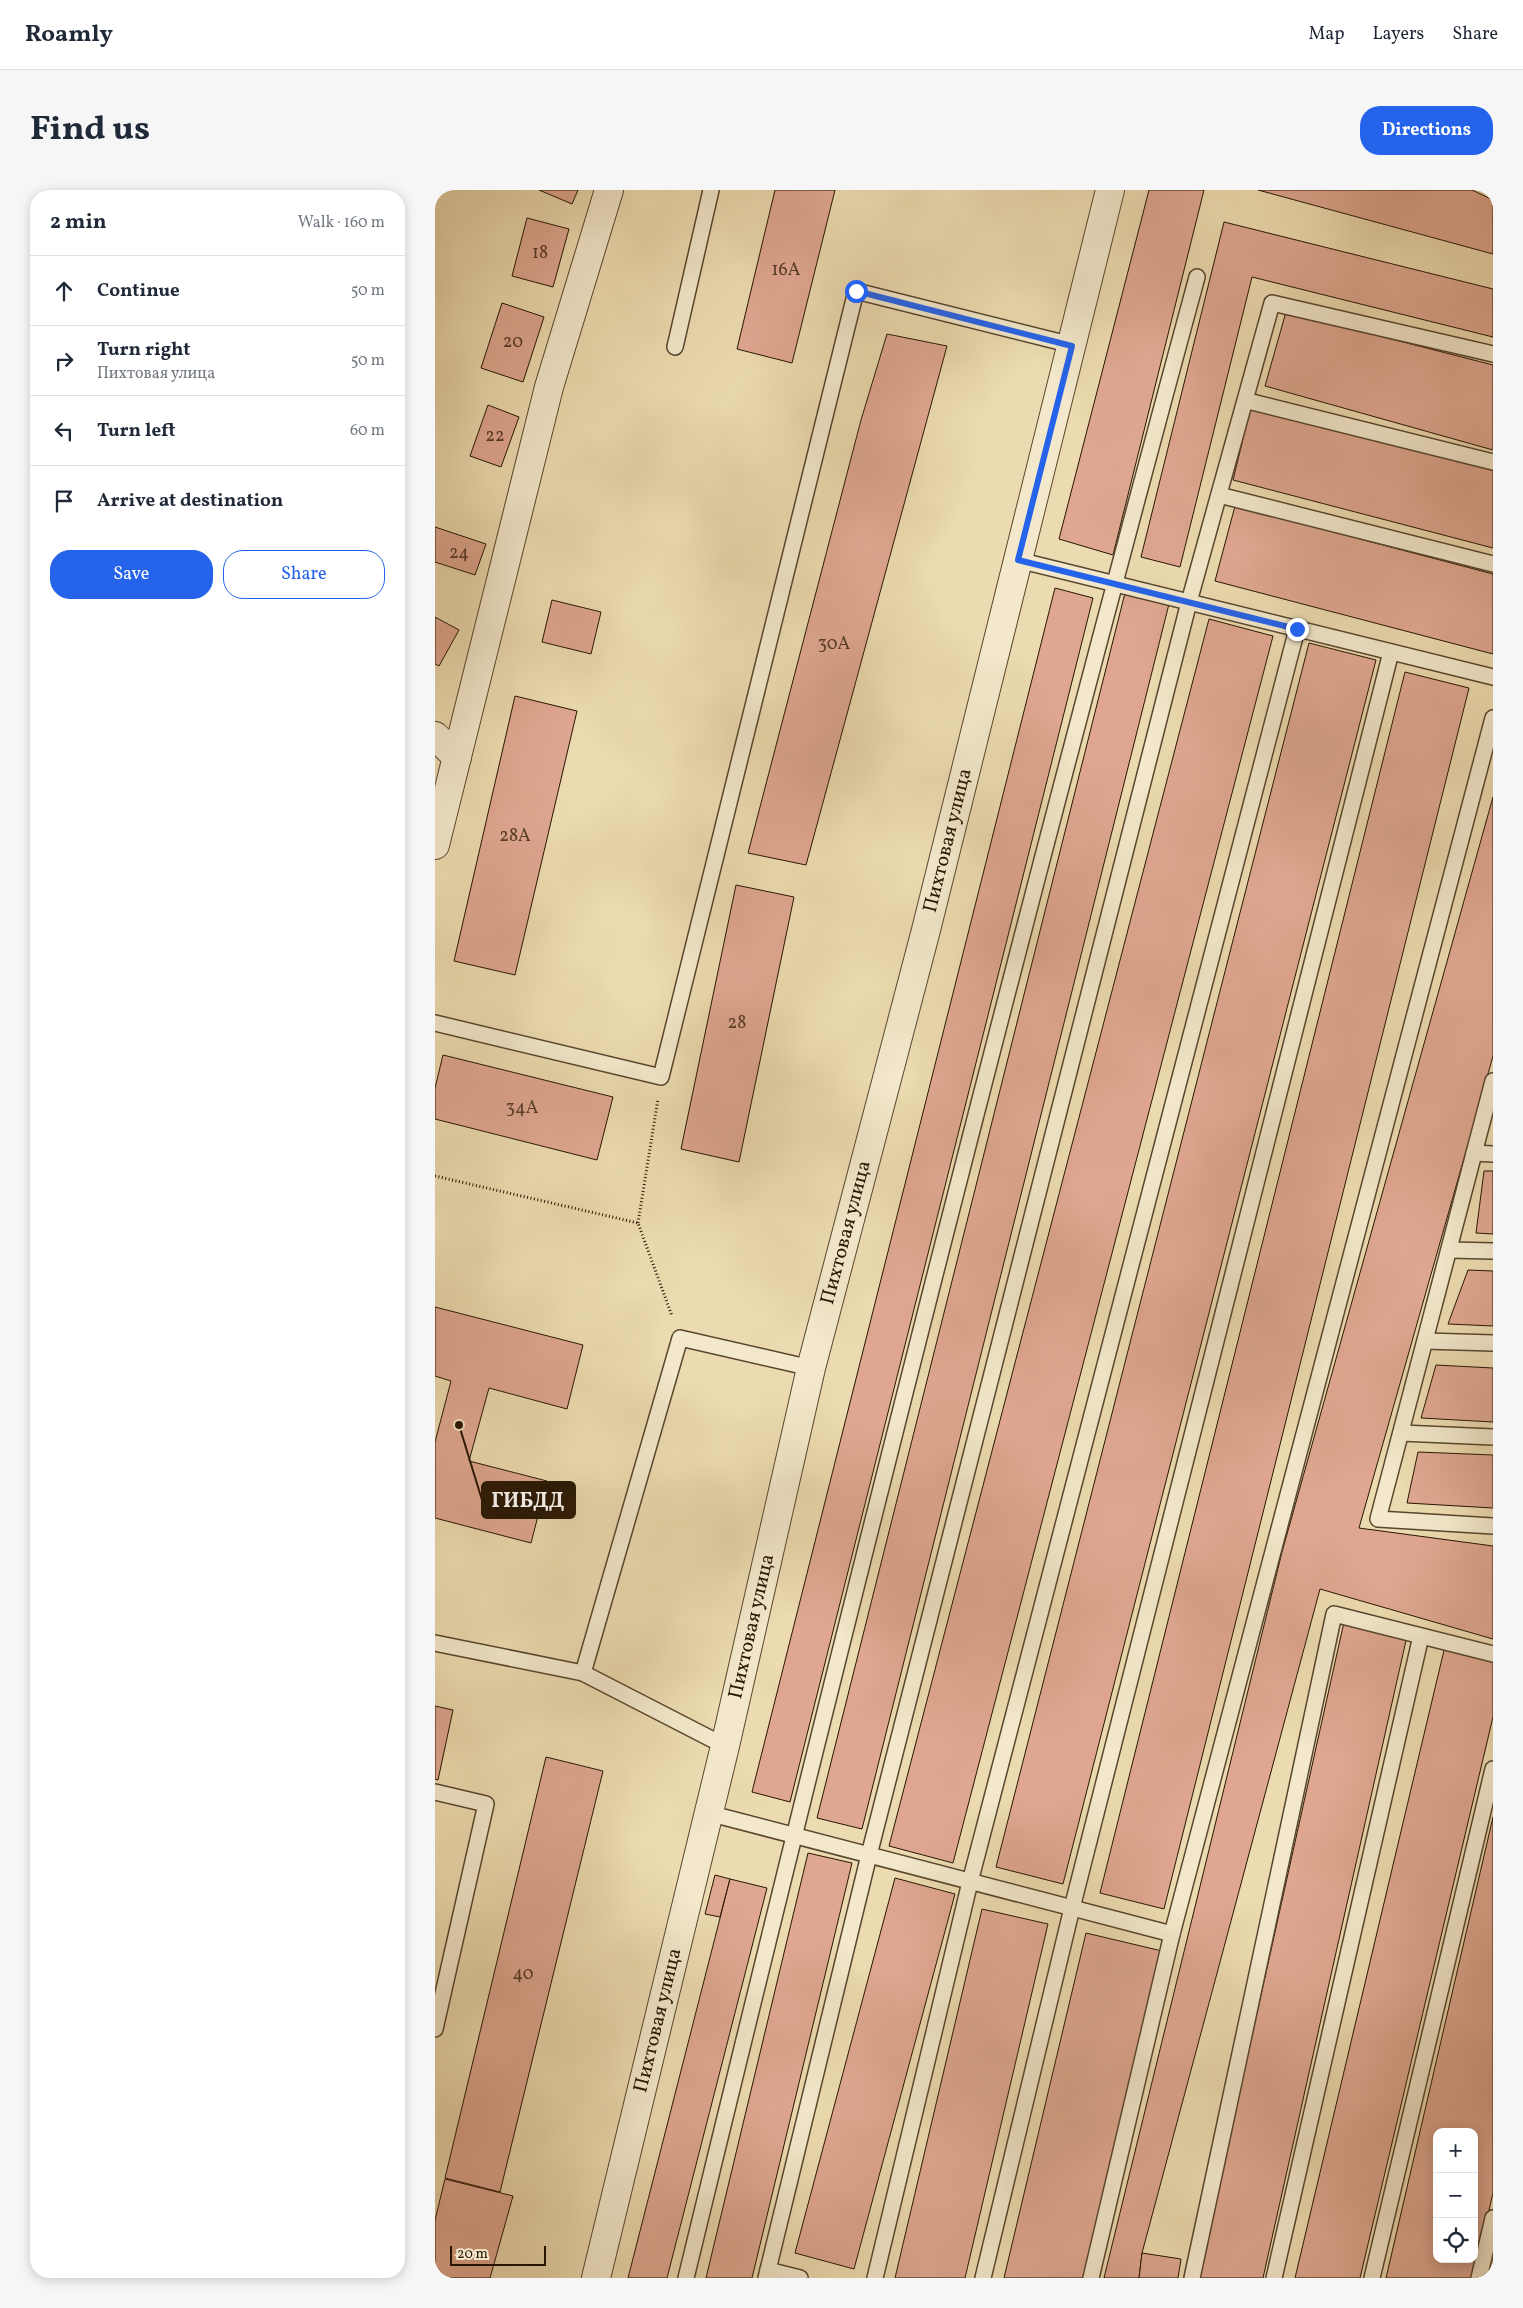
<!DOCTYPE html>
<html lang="en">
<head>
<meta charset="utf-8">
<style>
  :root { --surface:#fff; --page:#f6f6f7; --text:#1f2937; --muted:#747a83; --line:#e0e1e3; --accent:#2563eb }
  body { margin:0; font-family:Vollkorn,serif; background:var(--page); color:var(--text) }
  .controls { position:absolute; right:15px; bottom:15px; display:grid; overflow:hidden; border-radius:10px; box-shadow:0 2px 12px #0003 }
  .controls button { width:45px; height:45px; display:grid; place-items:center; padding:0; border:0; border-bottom:1px solid var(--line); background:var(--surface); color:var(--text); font:25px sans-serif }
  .scale { position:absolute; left:15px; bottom:12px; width:96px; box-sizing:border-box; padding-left:5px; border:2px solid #271502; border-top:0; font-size:14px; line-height:18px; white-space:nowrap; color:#271502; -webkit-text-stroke:4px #f3e8cc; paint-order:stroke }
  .stop { position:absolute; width:15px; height:15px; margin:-11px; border:4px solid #2563eb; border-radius:50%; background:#fff }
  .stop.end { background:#2563eb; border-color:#fff; box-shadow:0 1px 5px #0008 }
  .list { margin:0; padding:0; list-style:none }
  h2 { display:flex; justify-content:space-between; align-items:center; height:65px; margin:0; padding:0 20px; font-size:21px }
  h2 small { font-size:16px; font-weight:400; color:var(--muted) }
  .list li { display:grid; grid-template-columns:32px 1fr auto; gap:15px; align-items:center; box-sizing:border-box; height:70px; padding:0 20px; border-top:1px solid var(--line) }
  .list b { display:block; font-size:19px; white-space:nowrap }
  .list p { margin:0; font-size:16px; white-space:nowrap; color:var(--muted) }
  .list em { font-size:16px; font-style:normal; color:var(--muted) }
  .actions { display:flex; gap:10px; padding:15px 20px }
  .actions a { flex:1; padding:11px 0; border:1px solid var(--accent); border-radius:20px; text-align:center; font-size:18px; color:var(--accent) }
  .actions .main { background:var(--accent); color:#fff }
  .icon { flex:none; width:28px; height:28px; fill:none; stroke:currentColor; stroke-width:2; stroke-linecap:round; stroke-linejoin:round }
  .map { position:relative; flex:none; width:1058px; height:2088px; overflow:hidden; border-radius:20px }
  header { display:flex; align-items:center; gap:30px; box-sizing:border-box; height:70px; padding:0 25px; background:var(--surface); border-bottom:1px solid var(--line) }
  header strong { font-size:24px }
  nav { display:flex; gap:28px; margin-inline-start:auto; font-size:18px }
  .intro { display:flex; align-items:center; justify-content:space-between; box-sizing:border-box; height:120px; padding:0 30px }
  h1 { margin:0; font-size:35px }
  .button { padding:12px 22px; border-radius:20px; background:var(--accent); color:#fff; font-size:18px; font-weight:700 }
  main { display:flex; gap:30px; padding:0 30px }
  aside { flex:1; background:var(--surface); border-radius:20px; box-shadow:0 2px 12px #0003 }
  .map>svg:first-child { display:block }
</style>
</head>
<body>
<header>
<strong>Roamly</strong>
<nav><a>Map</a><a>Layers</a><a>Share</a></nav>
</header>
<div class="intro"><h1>Find us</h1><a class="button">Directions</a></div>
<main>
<aside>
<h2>2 min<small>Walk · 160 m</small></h2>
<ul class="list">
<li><svg class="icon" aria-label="ahead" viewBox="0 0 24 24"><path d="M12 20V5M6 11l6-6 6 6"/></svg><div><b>Continue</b></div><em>50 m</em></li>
<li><svg class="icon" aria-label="right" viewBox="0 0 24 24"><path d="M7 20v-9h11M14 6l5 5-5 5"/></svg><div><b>Turn right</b><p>Пихтовая улица</p></div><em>50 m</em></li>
<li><svg class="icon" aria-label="left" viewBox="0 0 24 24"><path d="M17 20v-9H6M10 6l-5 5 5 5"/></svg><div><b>Turn left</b></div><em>60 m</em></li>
<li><svg class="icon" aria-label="arrive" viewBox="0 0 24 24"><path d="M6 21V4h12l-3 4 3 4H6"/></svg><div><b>Arrive at destination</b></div></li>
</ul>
<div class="actions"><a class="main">Save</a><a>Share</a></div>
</aside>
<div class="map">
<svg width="1058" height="2088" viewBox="0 0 1058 2088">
  <rect width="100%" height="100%" fill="#ecdbb0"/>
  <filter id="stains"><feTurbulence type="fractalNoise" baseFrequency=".004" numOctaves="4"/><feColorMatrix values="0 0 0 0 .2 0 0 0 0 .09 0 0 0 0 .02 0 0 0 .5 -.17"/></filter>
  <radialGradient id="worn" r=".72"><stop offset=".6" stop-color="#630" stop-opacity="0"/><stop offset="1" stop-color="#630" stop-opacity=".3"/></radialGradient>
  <!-- building -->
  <g fill="#dfa790" stroke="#271502" fill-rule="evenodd">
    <polygon points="104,0 143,0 137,14"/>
    <polygon points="340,0 400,0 357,173 302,159"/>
    <polygon points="714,0 769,0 678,365 624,349"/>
    <polygon points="823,0 1037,0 1058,10 1058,64"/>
    <polygon points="92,28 134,39 118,97 77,86"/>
    <polygon points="789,32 1058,99 1058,147 817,87 745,377 706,367"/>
    <polygon points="67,113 109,127 88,192 46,178"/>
    <polygon points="851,122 1058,175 1058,260 830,196"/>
    <polygon points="452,144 512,156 371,675 313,663 426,230"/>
    <polygon points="817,212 1058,275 1058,358 798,290"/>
    <polygon points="53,215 84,227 66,277 35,266"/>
    <polygon points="800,316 1058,384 1058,464 780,391"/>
    <polygon points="0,337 51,354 40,385 0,372"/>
    <polygon points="620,398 658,408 355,1612 317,1602"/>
    <polygon points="691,399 735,410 427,1639 382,1628"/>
    <polygon points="117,410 166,422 156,464 107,452"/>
    <polygon points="0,427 24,440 4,476 0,474"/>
    <polygon points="774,429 838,446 518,1673 454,1656"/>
    <polygon points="874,453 941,470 628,1694 561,1677"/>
    <polygon points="970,482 1034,498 729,1719 665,1703"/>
    <polygon points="80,506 142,521 80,785 19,771"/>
    <polygon points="1058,607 1058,866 924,1338 1058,1356 1058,1449 885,1399 707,2063 704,2088 669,2088 847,1362"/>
    <polygon points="301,695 359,707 304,972 246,959"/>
    <polygon points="8,865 178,907 162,970 0,929 0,898"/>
    <polygon points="1049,981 1058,981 1058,1044 1041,1043"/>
    <polygon points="1033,1080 1058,1081 1058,1136 1013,1134"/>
    <polygon points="0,1117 148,1155 132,1219 54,1198 34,1271 112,1291 96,1353 0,1328 0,1252 16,1191 0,1186"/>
    <polygon points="1001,1175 1058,1178 1058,1232 986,1228"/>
    <polygon points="983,1262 1058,1265 1058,1318 972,1313"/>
    <polygon points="909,1432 972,1446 828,2088 763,2088"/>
    <polygon points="1010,1456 1058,1468 1058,1527 925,2088 860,2088"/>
    <polygon points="0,1516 18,1520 3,1590 0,1589"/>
    <polygon points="111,1567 168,1581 65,2002 10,1988"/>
    <path d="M1058 1627V2003L1038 2088H951ZM1002 1942H1039V2069H1002Z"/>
    <polygon points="373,1663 417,1673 317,2088 271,2088"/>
    <polygon points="280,1685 295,1689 285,1727 270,1724"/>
    <polygon points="460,1688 520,1704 419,2079 360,2063"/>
    <polygon points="295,1689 332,1698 232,2088 193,2088"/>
    <polygon points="547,1719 613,1734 530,2088 460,2088"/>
    <polygon points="651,1743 727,1761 649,2088 569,2088"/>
    <polygon points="10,1989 78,2006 55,2088 0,2088 0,2030"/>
    <polygon points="1058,2045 1058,2088 1047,2088"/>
    <polygon points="707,2063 746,2069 743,2088 704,2088"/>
  </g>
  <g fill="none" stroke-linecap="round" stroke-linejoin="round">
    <defs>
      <g id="service">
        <polyline points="240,157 276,0"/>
        <polyline points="817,212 1058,272"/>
        <polyline points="784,305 1058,374"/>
        <polyline points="583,370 1058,487"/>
        <polyline points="0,833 226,887 421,101 637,155"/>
        <polyline points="1058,891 943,1329 1058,1336"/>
        <polyline points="1039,963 1058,964"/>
        <polyline points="1014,1060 1058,1061"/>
        <polyline points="990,1151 1058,1153"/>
        <polyline points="966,1243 1058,1247"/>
        <polyline points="0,1453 148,1483 290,1556"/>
        <polyline points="148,1483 245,1148 376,1178"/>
        <polyline points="0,1602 51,1614 0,1839"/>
        <polyline points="273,1623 737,1744"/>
        <polyline points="333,2080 365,2088"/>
        <path d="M251 2088C413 1419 582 751 762 87"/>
        <polyline points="331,2088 434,1665 754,412 837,113 1058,164"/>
        <polyline points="440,2088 535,1692 862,439"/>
        <polyline points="548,2088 637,1718 956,462"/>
        <polyline points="656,2088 737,1744 1058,528"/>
        <polyline points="757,2088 899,1424 1058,1464"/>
        <polyline points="839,2088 986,1446"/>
        <polyline points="937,2088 1058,1579"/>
        <polyline points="1044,2088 1058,2028"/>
      </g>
      <g id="minor">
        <polyline points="0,546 22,567"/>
        <polyline points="0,655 114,197 174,0"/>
      </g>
      <g id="tertiary">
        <path id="s1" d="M161 2088 290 1556 376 1178 491 740 675 0"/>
      </g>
    </defs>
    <!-- service casing -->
    <use href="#service" stroke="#58462e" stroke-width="18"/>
    <!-- minor casing -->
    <use href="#minor" stroke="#58462e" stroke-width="30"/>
    <!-- tertiary casing -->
    <use href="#tertiary" stroke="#58462e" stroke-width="30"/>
    <!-- path -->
    <g stroke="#271502" stroke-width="3" stroke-dasharray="1 2.5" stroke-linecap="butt">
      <polyline points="0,986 203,1033 237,1126"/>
      <polyline points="203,1033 223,909"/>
    </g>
    <!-- service -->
    <use href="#service" stroke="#f3e8cc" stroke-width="15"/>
    <!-- minor -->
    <use href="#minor" stroke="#f3e8cc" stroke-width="28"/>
    <!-- tertiary -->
    <use href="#tertiary" stroke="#f3e8cc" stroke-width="28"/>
  </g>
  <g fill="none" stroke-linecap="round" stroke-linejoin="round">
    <!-- route -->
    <polyline stroke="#2563eb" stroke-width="6" points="421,101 637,156 583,370 862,439"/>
  </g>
  <g text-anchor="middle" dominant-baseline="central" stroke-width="4" stroke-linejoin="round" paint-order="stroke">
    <!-- number labels -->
    <g font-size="18" fill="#553a26">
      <text x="105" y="63">18</text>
      <text x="351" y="80">16А</text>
      <text x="78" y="152">20</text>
      <text x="60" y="246">22</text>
      <text x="24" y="363">24</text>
      <text x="399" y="454">30А</text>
      <text x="80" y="646">28А</text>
      <text x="302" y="833">28</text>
      <text x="87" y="918">34А</text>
      <text x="88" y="1784">40</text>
    </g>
    <!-- street labels -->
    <g font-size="20" fill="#271502" stroke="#f3e8cc">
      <text stroke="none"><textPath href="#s1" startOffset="1480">Пихтовая улица</textPath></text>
      <text stroke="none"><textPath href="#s1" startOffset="1075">Пихтовая улица</textPath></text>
      <text stroke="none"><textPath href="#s1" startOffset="670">Пихтовая улица</textPath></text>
      <text stroke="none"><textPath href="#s1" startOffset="265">Пихтовая улица</textPath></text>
    </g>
  </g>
  <!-- callouts -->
  <path fill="none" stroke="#271502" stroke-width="2" d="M24 1235L47 1310"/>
  <circle fill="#271502" stroke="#f3e8cc" stroke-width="2" cx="24" cy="1235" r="5"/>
  <rect fill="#271502" stroke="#271502" stroke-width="2" x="47" y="1292" width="93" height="36" rx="5"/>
  <g font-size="21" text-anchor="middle" font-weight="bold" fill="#fff">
    <text x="93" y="1317">ГИБДД</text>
  </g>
  <rect width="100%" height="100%" filter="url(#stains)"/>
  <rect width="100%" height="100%" fill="url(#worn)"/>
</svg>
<div class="controls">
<button>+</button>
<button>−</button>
<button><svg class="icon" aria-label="locate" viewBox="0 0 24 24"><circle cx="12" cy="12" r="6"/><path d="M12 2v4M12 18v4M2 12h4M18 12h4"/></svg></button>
</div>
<div class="scale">20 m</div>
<div class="stop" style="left:421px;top:101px"></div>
<div class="stop end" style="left:862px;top:439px"></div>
</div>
</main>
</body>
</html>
